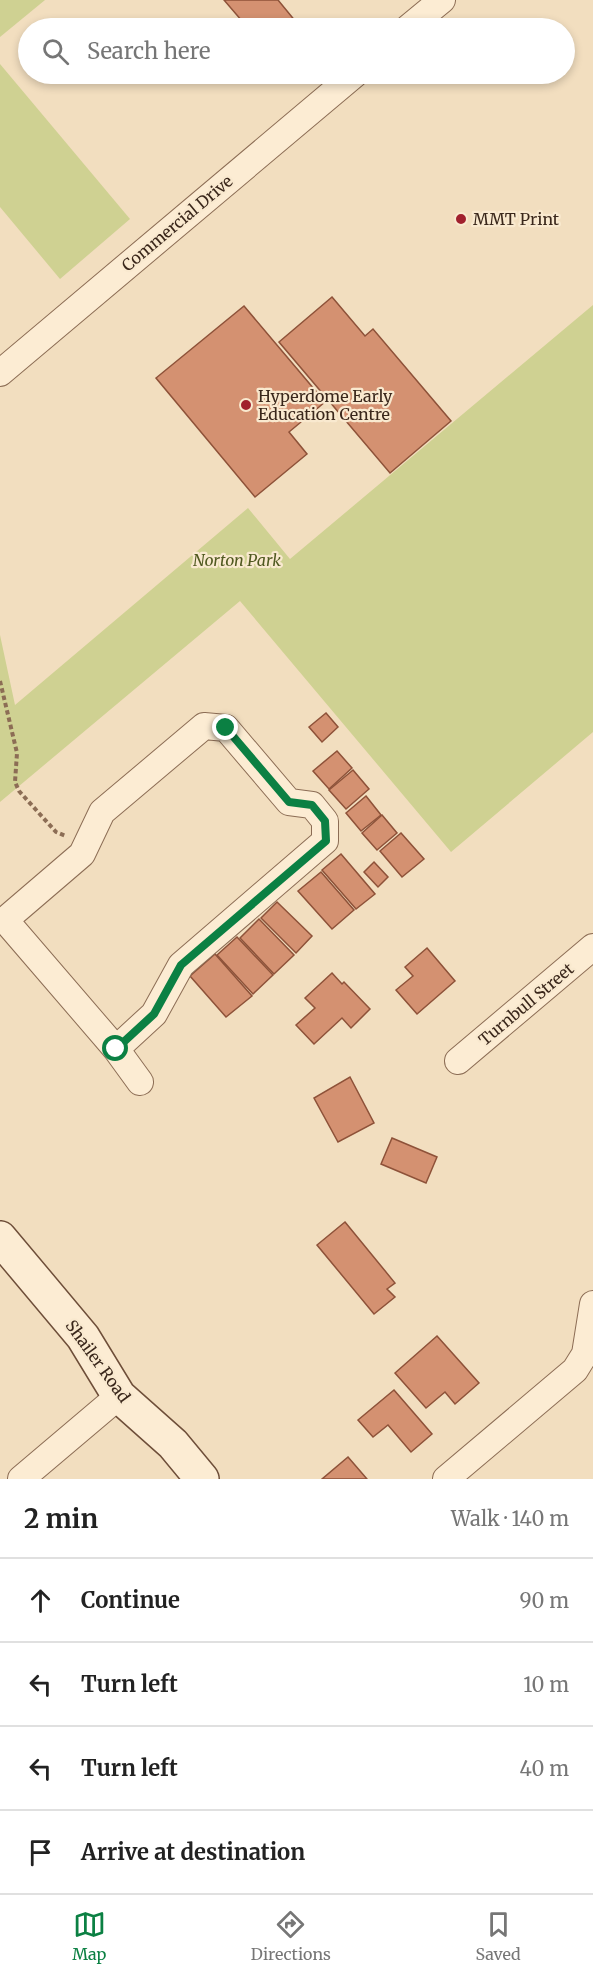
<!DOCTYPE html>
<html lang="en">
<head>
<meta charset="utf-8">
<style>
  :root { --surface:#fff; --page:#f2f2f2; --text:#222; --muted:#767676; --line:#e0e0e0; --accent:#0b8043 }
  body { margin:0; font-family:Merriweather,serif; background:var(--page); color:var(--text) }
  .stop { position:absolute; width:18px; height:18px; margin:-14px; border:4px solid #0b8043; border-radius:50%; background:#fff }
  .stop.end { background:#0b8043; border-color:#fff; box-shadow:0 2px 6px #0008 }
  .list { margin:0; padding:0; list-style:none }
  h2 { display:flex; justify-content:space-between; align-items:center; height:78px; margin:0; padding:0 24px; font-size:26px }
  h2 small { font-size:20px; font-weight:400; color:var(--muted) }
  .list li { display:grid; grid-template-columns:39px 1fr auto; gap:18px; align-items:center; box-sizing:border-box; height:84px; padding:0 24px; border-top:2px solid var(--line) }
  .list b { display:block; font-size:22px; white-space:nowrap }
  .list em { font-size:20px; font-style:normal; color:var(--muted) }
  .icon { flex:none; width:33px; height:33px; fill:none; stroke:currentColor; stroke-width:2; stroke-linecap:round; stroke-linejoin:round }
  .map { position:relative; flex:none; width:593px; height:1479px; overflow:hidden }
  .search { position:absolute; background:var(--surface); box-shadow:0 3px 9px #0003; left:18px; right:18px; top:18px; height:66px; display:flex; align-items:center; gap:15px; box-sizing:border-box; padding:0 21px; border-radius:33px; color:var(--muted); font-size:22px }
  .sheet { height:414px; background:var(--surface) }
  nav { display:flex; justify-content:space-around; align-items:center; box-sizing:border-box; height:84px; border-top:2px solid var(--line); background:var(--surface); font-size:16px; color:var(--muted) }
  nav a { display:grid; justify-items:center; gap:3px }
  nav .on { color:var(--accent) }
  .map>svg:first-child { display:block }
</style>
</head>
<body>
<div class="map">
<svg width="593" height="1479" viewBox="0 0 593 1479">
  <rect width="100%" height="100%" fill="#f2debf"/>
  <!-- green -->
  <g fill="#cfd192">
    <polygon points="0,0 45,0 0,37"/>
    <polygon points="0,64 130,219 60,279 0,207"/>
    <polygon points="593,305 593,732 451,852 240,601 0,802 0,635 15,705 248,508 290,559"/>
  </g>
  <!-- building -->
  <g fill="#d49171" stroke="#8e5239" stroke-width="1.5">
    <polygon points="224,0 278,0 301,28 248,28"/>
    <polygon points="332,297 365,336 373,329 451,421 390,473 279,342"/>
    <polygon points="244,306 325,402 289,432 307,454 255,497 156,378"/>
    <polygon points="326,713 338,727 322,742 309,727"/>
    <polygon points="337,751 352,768 329,789 313,771"/>
    <polygon points="353,770 369,789 346,809 329,790"/>
    <polygon points="366,796 381,815 361,831 346,813"/>
    <polygon points="382,815 397,833 377,850 362,833"/>
    <polygon points="401,833 424,859 402,877 380,851"/>
    <polygon points="341,854 375,894 356,909 322,870"/>
    <polygon points="374,862 388,877 378,887 364,872"/>
    <polygon points="321,872 354,910 332,929 298,891"/>
    <polygon points="277,902 312,936 296,953 261,918"/>
    <polygon points="259,919 294,955 274,974 240,938"/>
    <polygon points="237,937 273,975 253,994 217,955"/>
    <polygon points="427,948 455,981 417,1014 396,990 413,976 405,967"/>
    <polygon points="215,954 252,996 226,1017 190,976"/>
    <polygon points="332,973 342,984 344,982 370,1009 351,1028 342,1018 314,1044 296,1025 315,1008 305,998"/>
    <polygon points="350,1077 374,1123 338,1142 314,1098"/>
    <polygon points="392,1138 437,1157 426,1183 381,1164"/>
    <polygon points="345,1222 395,1283 387,1289 395,1297 374,1314 317,1245"/>
    <polygon points="437,1336 479,1383 455,1404 445,1392 426,1408 395,1373"/>
    <polygon points="394,1390 432,1434 411,1452 388,1425 373,1437 358,1420"/>
    <polygon points="348,1457 367,1479 322,1479"/>
  </g>
  <g fill="none" stroke-linecap="round" stroke-linejoin="round">
    <defs>
      <g id="street">
        <polyline points="408,28 442,0"/>
        <polyline points="0,373 355,74"/>
        <polyline points="116,1049 154,1014 181,965 325,841 325,821 312,805 289,802 226,728 204,726 102,812 82,854 5,920 116,1049 140,1082"/>
        <polyline points="458,1061 593,947"/>
        <polyline points="21,1479 119,1396"/>
        <polyline points="446,1479 575,1370 585,1354 593,1304"/>
      </g>
      <polyline id="secondary" points="0,1238 83,1337 119,1396 173,1444 202,1479"/>
    </defs>
    <!-- street casing -->
    <use href="#street" stroke="#8c6d55" stroke-width="28"/>
    <!-- secondary casing -->
    <use href="#secondary" stroke="#6e4e39" stroke-width="36"/>
    <!-- path -->
    <polyline stroke="#8c6d55" stroke-width="4" stroke-dasharray="4.5 3" stroke-linecap="butt" points="0,681 17,753 15,782 19,791 56,832 66,836"/>
    <!-- street -->
    <use href="#street" stroke="#fcecd3" stroke-width="26"/>
    <!-- secondary -->
    <use href="#secondary" stroke="#fcecd3" stroke-width="33"/>
  </g>
  <g fill="none" stroke-linecap="round" stroke-linejoin="round">
    <!-- route -->
    <polyline stroke="#0b8043" stroke-width="8" points="116,1049 154,1014 181,965 326,841 325,821 312,805 289,802 226,728"/>
  </g>
  <!-- markers -->
  <g fill="#a1202d" stroke="#f9e9cf" stroke-width="2">
    <circle cx="461" cy="219" r="6"/>
    <circle cx="246" cy="405" r="6"/>
  </g>
  <g text-anchor="middle" dominant-baseline="central" stroke-width="4.5" stroke-linejoin="round" paint-order="stroke">
    <!-- poi labels -->
    <g font-size="16" fill="#3a271b" stroke="#f9e9cf" text-anchor="start">
      <text x="473" y="219">MMT Print</text>
      <text x="258" y="396">Hyperdome Early<tspan x="258" dy="18">Education Centre</tspan></text>
    </g>
    <!-- street labels -->
    <g font-size="16" fill="#3a271b" stroke="#f9e9cf">
      <text transform="translate(177 223) rotate(-40)">Commercial Drive</text>
      <text transform="translate(526 1004) rotate(-40)">Turnbull Street</text>
      <text transform="translate(98 1361) rotate(54)">Shailer Road</text>
    </g>
    <!-- park labels -->
    <g font-size="16" font-style="italic" fill="#505920" stroke="#f9e9cf">
      <text x="237" y="560">Norton Park</text>
    </g>
  </g>
</svg>
<div class="stop" style="left:116px;top:1049px"></div>
<div class="stop end" style="left:226px;top:728px"></div>
<div class="search"><svg class="icon" aria-label="search" viewBox="0 0 24 24"><circle cx="10" cy="10" r="6"/><path d="M15 15l6 6"/></svg>Search here</div>
</div>
<section class="sheet">
<h2>2 min<small>Walk · 140 m</small></h2>
<ul class="list">
<li><svg class="icon" aria-label="ahead" viewBox="0 0 24 24"><path d="M12 20V5M6 11l6-6 6 6"/></svg><div><b>Continue</b></div><em>90 m</em></li>
<li><svg class="icon" aria-label="left" viewBox="0 0 24 24"><path d="M17 20v-9H6M10 6l-5 5 5 5"/></svg><div><b>Turn left</b></div><em>10 m</em></li>
<li><svg class="icon" aria-label="left" viewBox="0 0 24 24"><path d="M17 20v-9H6M10 6l-5 5 5 5"/></svg><div><b>Turn left</b></div><em>40 m</em></li>
<li><svg class="icon" aria-label="arrive" viewBox="0 0 24 24"><path d="M6 21V4h12l-3 4 3 4H6"/></svg><div><b>Arrive at destination</b></div></li>
</ul>
</section>
<nav>
<a class="on"><svg class="icon" aria-label="map" viewBox="0 0 24 24"><path d="M3 6l6-2 6 2 6-2v14l-6 2-6-2-6 2zM9 4v14M15 6v14"/></svg>Map</a>
<a><svg class="icon" aria-label="directions" viewBox="0 0 24 24"><path d="M12 3l9 9-9 9-9-9zM9 14v-3h6M13 9l2 2-2 2"/></svg>Directions</a>
<a><svg class="icon" aria-label="saved" viewBox="0 0 24 24"><path d="M7 4h10v16l-5-4-5 4z"/></svg>Saved</a>
</nav>
</body>
</html>
